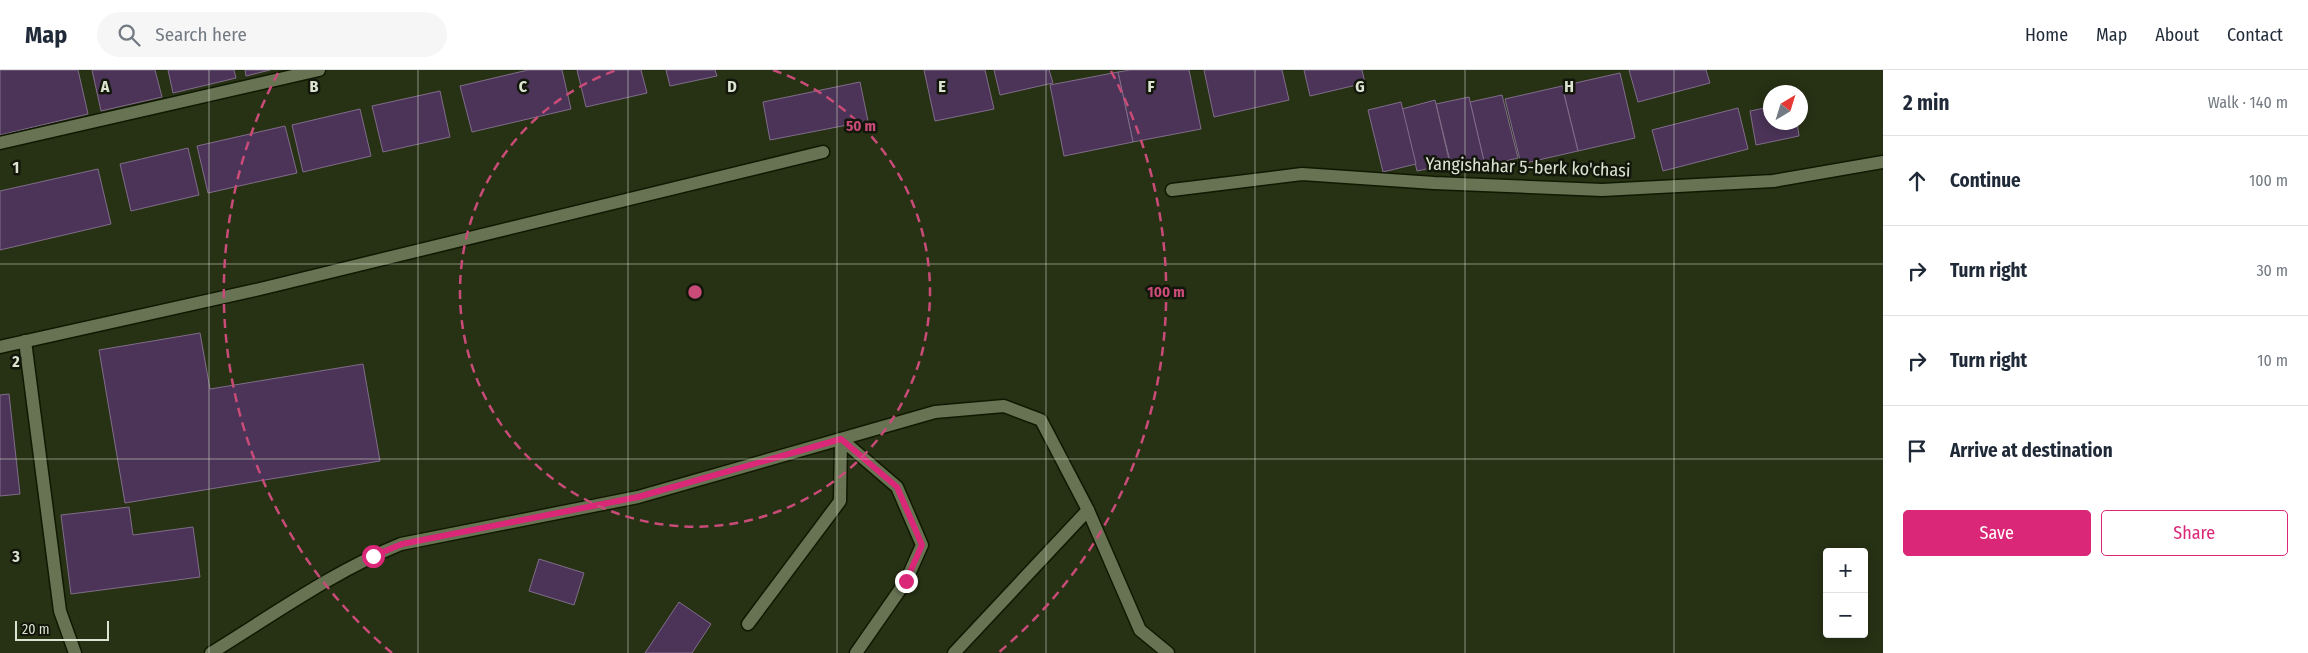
<!DOCTYPE html>
<html lang="en">
<head>
<meta charset="utf-8">
<style>
  :root { --surface:#fff; --page:#f6f6f7; --text:#1f2937; --muted:#747a83; --line:#e0e1e3; --accent:#db2777 }
  body { margin:0; font-family:"Fira Sans Condensed",sans-serif; background:var(--page); color:var(--text) }
  .controls { position:absolute; right:15px; bottom:15px; display:grid; overflow:hidden; border-radius:5px; box-shadow:0 2px 12px #0003 }
  .controls button { width:45px; height:45px; display:grid; place-items:center; padding:0; border:0; border-bottom:1px solid var(--line); background:var(--surface); color:var(--text); font:25px sans-serif }
  .compass { position:absolute; left:1763px; top:15px; width:45px; height:45px; border-radius:50%; background:var(--surface); box-shadow:0 2px 12px #0003; rotate:38deg }
  .scale { position:absolute; left:15px; bottom:12px; width:94px; box-sizing:border-box; padding-left:5px; border:2px solid #dce3d1; border-top:0; font-size:14px; line-height:18px; white-space:nowrap; color:#dce3d1; -webkit-text-stroke:4px #13170b; paint-order:stroke }
  .stop { position:absolute; width:15px; height:15px; margin:-11px; border:4px solid #db2777; border-radius:50%; background:#fff }
  .stop.end { background:#db2777; border-color:#fff; box-shadow:0 1px 5px #0008 }
  .list { margin:0; padding:0; list-style:none }
  h2 { display:flex; justify-content:space-between; align-items:center; height:65px; margin:0; padding:0 20px; font-size:21px }
  h2 small { font-size:16px; font-weight:400; color:var(--muted) }
  .list li { display:grid; grid-template-columns:32px 1fr auto; gap:15px; align-items:center; box-sizing:border-box; height:90px; padding:0 20px; border-top:1px solid var(--line) }
  .list b { display:block; font-size:19px; white-space:nowrap }
  .list em { font-size:16px; font-style:normal; color:var(--muted) }
  .actions { display:flex; gap:10px; padding:15px 20px }
  .actions a { flex:1; padding:11px 0; border:1px solid var(--accent); border-radius:5px; text-align:center; font-size:18px; color:var(--accent) }
  .actions .main { background:var(--accent); color:#fff }
  .icon { flex:none; width:28px; height:28px; fill:none; stroke:currentColor; stroke-width:2; stroke-linecap:round; stroke-linejoin:round }
  .map { position:relative; flex:none; width:1883px; height:583px; overflow:hidden }
  header { display:flex; align-items:center; gap:30px; box-sizing:border-box; height:70px; padding:0 25px; background:var(--surface); border-bottom:1px solid var(--line) }
  header strong { font-size:24px }
  nav { display:flex; gap:28px; margin-inline-start:auto; font-size:18px }
  .search { width:350px; height:45px; background:var(--page); display:flex; align-items:center; gap:12px; box-sizing:border-box; padding:0 18px; border-radius:28px; color:var(--muted); font-size:19px }
  main { display:flex }
  aside { flex:1; background:var(--surface) }
  .map>svg:first-child { display:block }
</style>
</head>
<body>
<header>
<strong>Map</strong>
<div class="search"><svg class="icon" aria-label="search" viewBox="0 0 24 24"><circle cx="10" cy="10" r="6"/><path d="M15 15l6 6"/></svg>Search here</div>
<nav><a>Home</a><a>Map</a><a>About</a><a>Contact</a></nav>
</header>
<main>
<div class="map">
<svg width="1883" height="583" viewBox="0 0 1883 583">
  <rect width="100%" height="100%" fill="#273114"/>
  <!-- building -->
  <g fill="#4b3458" stroke="#806d8a">
    <polygon points="0,0 78,0 88,44 0,65"/>
    <polygon points="92,0 155,0 162,27 101,41"/>
    <polygon points="168,0 234,0 236,8 173,23"/>
    <polygon points="245,0 270,0 246,6"/>
    <polygon points="528,0 562,0 571,39 472,62 460,16"/>
    <polygon points="577,0 641,0 647,23 586,37"/>
    <polygon points="666,0 715,0 717,6 670,16"/>
    <polygon points="924,0 985,0 994,39 935,51"/>
    <polygon points="994,0 1049,0 1053,13 1000,25"/>
    <polygon points="1130,0 1189,0 1201,59 1133,72 1118,2"/>
    <polygon points="1204,0 1282,0 1289,30 1214,47"/>
    <polygon points="1304,0 1362,0 1365,13 1310,26"/>
    <polygon points="1629,0 1706,0 1710,13 1638,32"/>
    <polygon points="1118,2 1133,72 1064,86 1050,15"/>
    <polygon points="1620,3 1635,68 1578,81 1562,16"/>
    <polygon points="860,12 868,51 770,70 763,32"/>
    <polygon points="1562,16 1578,81 1521,94 1505,29"/>
    <polygon points="440,21 450,67 383,82 372,36"/>
    <polygon points="1502,25 1518,88 1485,96 1470,32"/>
    <polygon points="1469,27 1484,91 1452,99 1436,34"/>
    <polygon points="1435,30 1450,94 1417,101 1402,39"/>
    <polygon points="1401,32 1416,94 1383,102 1368,40"/>
    <polygon points="1770,37 1770,52 1797,52 1799,66 1756,75 1750,41"/>
    <polygon points="1738,38 1748,79 1663,101 1652,60"/>
    <polygon points="360,39 371,86 303,102 292,55"/>
    <polygon points="285,56 297,103 208,123 197,76"/>
    <polygon points="188,78 199,125 131,141 120,94"/>
    <polygon points="98,99 111,154 0,180 0,121"/>
    <polygon points="200,263 210,319 363,294 380,391 125,433 99,280"/>
    <polygon points="9,324 20,424 0,426 0,325"/>
    <polygon points="129,437 133,465 193,457 200,507 71,524 61,445"/>
    <polygon points="539,489 584,503 574,535 529,521"/>
    <polygon points="679,532 711,554 692,583 645,583"/>
  </g>
  <g fill="none" stroke-linecap="round" stroke-linejoin="round">
    <defs>
      <g id="service">
        <polyline points="25,271 60,541 75,583"/>
        <polyline points="748,554 840,431 841,369 897,417 922,475 906,511 856,583"/>
        <path d="M211 583C273 545 334 501 401 474L638 427 935 342 1004 336 1041 350 1088 440 1140 560 1168 583"/>
        <polyline points="954,583 1088,440"/>
      </g>
      <g id="minor">
        <polyline points="0,73 319,0"/>
        <polyline points="1172,120 1302,104 1434,113 1602,120 1773,111 1883,92"/>
        <polyline points="0,277 260,219 823,82"/>
      </g>
    </defs>
    <!-- service casing -->
    <use href="#service" stroke="#101900" stroke-width="15"/>
    <!-- minor casing -->
    <use href="#minor" stroke="#101900" stroke-width="15"/>
    <!-- service -->
    <use href="#service" stroke="#677353" stroke-width="12"/>
    <!-- minor -->
    <use href="#minor" stroke="#677353" stroke-width="12"/>
  </g>
  <g fill="none" stroke-linecap="round" stroke-linejoin="round">
    <!-- route -->
    <polyline stroke="#db2777" stroke-width="6" points="373,486 402,474 638,427 841,369 897,417 922,475 906,511"/>
  </g>
  <!-- grid -->
  <path fill="none" stroke="#dce3d1" stroke-width="1" stroke-opacity="0.55" d="M209 0V583M418 0V583M628 0V583M837 0V583M1046 0V583M1255 0V583M1465 0V583M1674 0V583M0 194H1883M0 389H1883"/>
  <!-- distance rings -->
  <g fill="none" stroke="#c84b78" stroke-width="2.5" stroke-dasharray="9 6">
    <path d="M773 0A235 235 0 1 1 617 0"/>
    <path d="M392 583A471 471 0 0 1 279 1M1111 1A471 471 0 0 1 998 583"/>
  </g>
  <g text-anchor="middle" dominant-baseline="central" stroke-width="5" stroke-linejoin="round" paint-order="stroke">
    <!-- street labels -->
    <g font-size="18" fill="#dce3d1" stroke="#13170b">
      <text transform="translate(1528 97) rotate(2)">Yangishahar 5-berk ko'chasi</text>
    </g>
  </g>
  <g font-size="16" text-anchor="middle" font-weight="bold" fill="#dce3d1" stroke="#13170b" stroke-width="5" stroke-linejoin="round" paint-order="stroke">
    <text x="105" y="22">A</text>
    <text x="314" y="22">B</text>
    <text x="523" y="22">C</text>
    <text x="732" y="22">D</text>
    <text x="942" y="22">E</text>
    <text x="1151" y="22">F</text>
    <text x="1360" y="22">G</text>
    <text x="1569" y="22">H</text>
    <text x="16" y="103">1</text>
    <text x="16" y="297">2</text>
    <text x="16" y="492">3</text>
  </g>
  <circle cx="695" cy="222" r="8" fill="#c84b78" stroke="#13170b" stroke-width="2.5"/>
  <g font-size="15" text-anchor="middle" font-weight="bold" fill="#c84b78" stroke="#13170b" stroke-width="5" stroke-linejoin="round" paint-order="stroke">
    <text x="861" y="61">50 m</text>
    <text x="1166" y="227">100 m</text>
  </g>
</svg>
<div class="controls">
<button>+</button>
<button>−</button>
</div>
<svg class="compass" viewBox="-18 -18 36 36"><path d="M0-13l5 13h-10z" fill="#e53935"/><path d="M0 13l5-13h-10z" fill="#747a83"/></svg>
<div class="scale">20 m</div>
<div class="stop" style="left:373px;top:486px"></div>
<div class="stop end" style="left:906px;top:511px"></div>
</div>
<aside>
<h2>2 min<small>Walk · 140 m</small></h2>
<ul class="list">
<li><svg class="icon" aria-label="ahead" viewBox="0 0 24 24"><path d="M12 20V5M6 11l6-6 6 6"/></svg><div><b>Continue</b></div><em>100 m</em></li>
<li><svg class="icon" aria-label="right" viewBox="0 0 24 24"><path d="M7 20v-9h11M14 6l5 5-5 5"/></svg><div><b>Turn right</b></div><em>30 m</em></li>
<li><svg class="icon" aria-label="right" viewBox="0 0 24 24"><path d="M7 20v-9h11M14 6l5 5-5 5"/></svg><div><b>Turn right</b></div><em>10 m</em></li>
<li><svg class="icon" aria-label="arrive" viewBox="0 0 24 24"><path d="M6 21V4h12l-3 4 3 4H6"/></svg><div><b>Arrive at destination</b></div></li>
</ul>
<div class="actions"><a class="main">Save</a><a>Share</a></div>
</aside>
</main>
</body>
</html>
